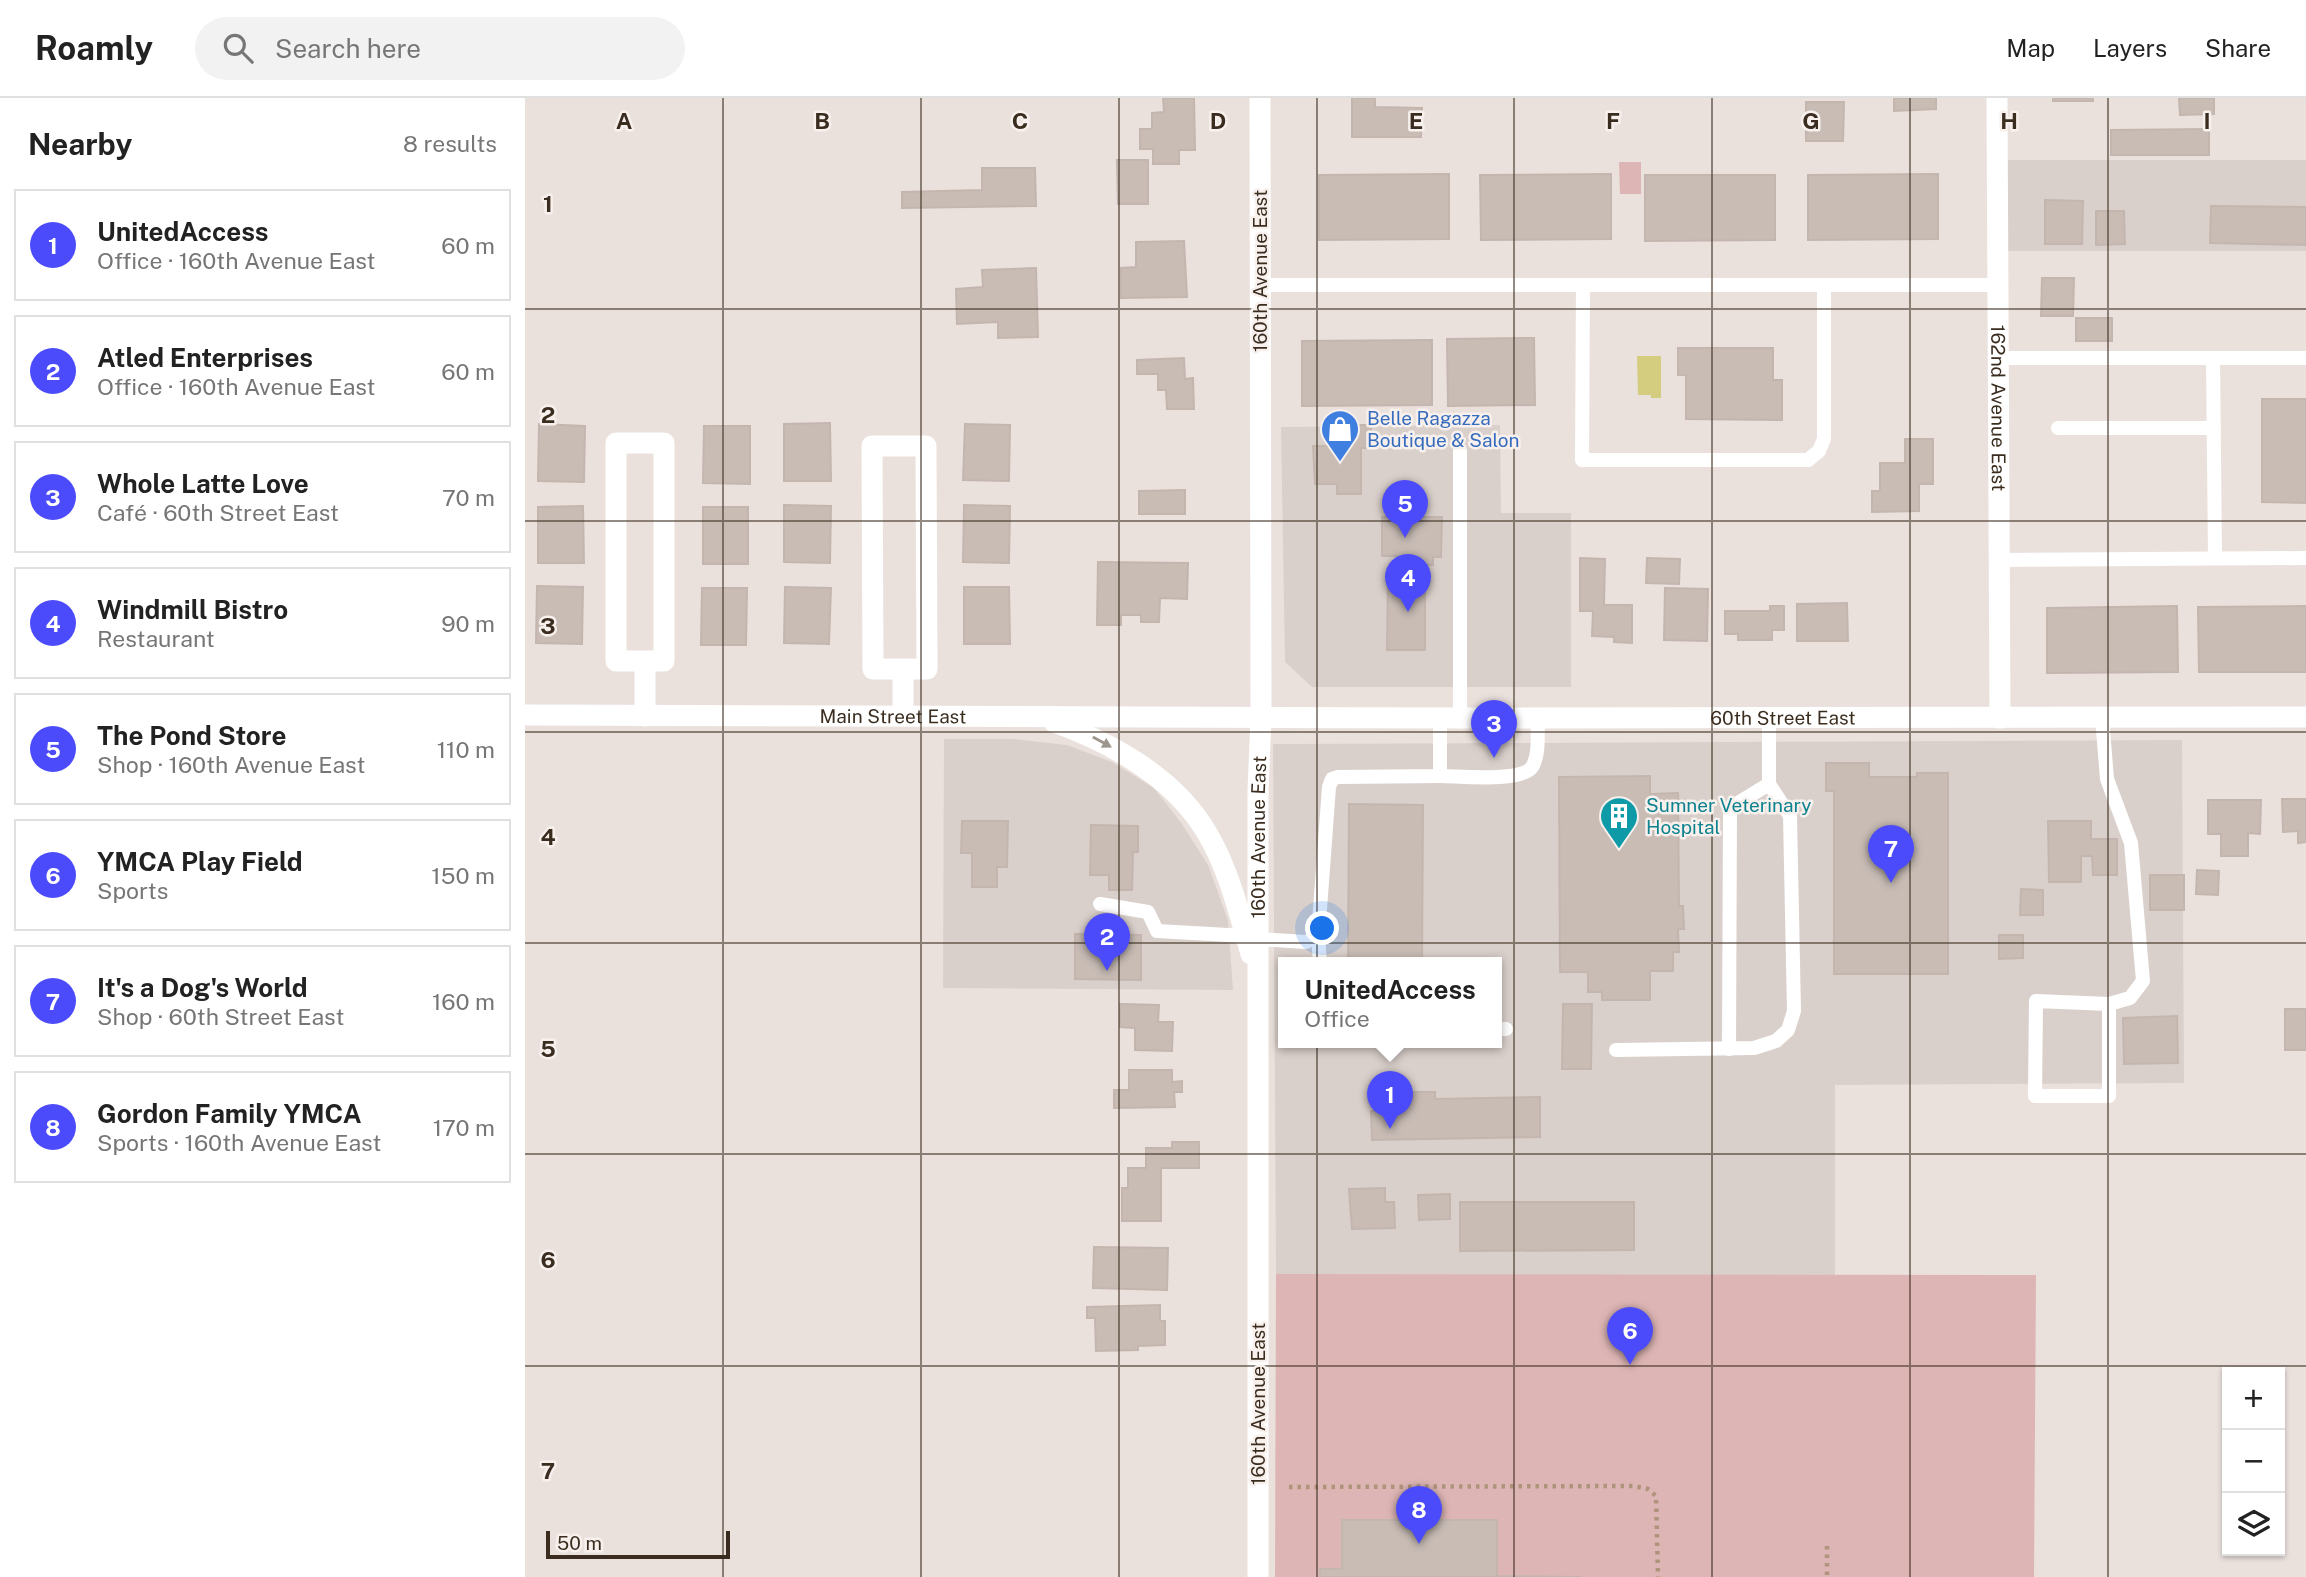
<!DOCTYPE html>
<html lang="en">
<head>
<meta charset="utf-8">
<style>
  :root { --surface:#fff; --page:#f2f2f2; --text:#222; --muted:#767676; --line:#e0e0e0; --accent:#4c4bfb }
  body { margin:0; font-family:"Public Sans",sans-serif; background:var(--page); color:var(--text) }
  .controls { position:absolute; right:21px; bottom:21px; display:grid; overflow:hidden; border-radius:0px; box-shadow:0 2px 5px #0004 }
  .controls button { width:63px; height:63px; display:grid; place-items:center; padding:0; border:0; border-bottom:2px solid var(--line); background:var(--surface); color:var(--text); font:35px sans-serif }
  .scale { position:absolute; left:21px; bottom:18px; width:184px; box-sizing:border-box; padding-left:7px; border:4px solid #3a2c1e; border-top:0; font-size:19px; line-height:24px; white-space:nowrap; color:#3a2c1e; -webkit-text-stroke:5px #f7f0ed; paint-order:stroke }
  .you { position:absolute; left:798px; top:831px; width:24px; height:24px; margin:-18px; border:5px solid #fff; border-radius:50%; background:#1a73e8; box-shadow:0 0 0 10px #1a73e833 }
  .badge { display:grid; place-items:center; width:46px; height:46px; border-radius:50%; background:var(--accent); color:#fff; font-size:23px; font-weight:700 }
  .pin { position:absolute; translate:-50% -58px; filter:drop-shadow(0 2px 4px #0008) }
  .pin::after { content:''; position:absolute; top:37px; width:24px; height:21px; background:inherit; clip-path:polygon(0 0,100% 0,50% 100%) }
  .popup { position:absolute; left:753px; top:859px; width:224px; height:91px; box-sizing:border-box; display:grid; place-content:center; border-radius:0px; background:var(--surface); filter:drop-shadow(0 2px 5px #0005); font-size:23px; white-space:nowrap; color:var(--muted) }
  .popup b { font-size:26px; color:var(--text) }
  .popup::after { content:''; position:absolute; left:50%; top:100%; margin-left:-14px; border:14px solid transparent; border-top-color:var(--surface) }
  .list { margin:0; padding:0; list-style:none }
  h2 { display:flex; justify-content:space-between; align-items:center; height:91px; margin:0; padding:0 28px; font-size:30px }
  h2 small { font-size:23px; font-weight:400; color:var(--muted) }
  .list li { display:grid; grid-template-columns:46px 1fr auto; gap:21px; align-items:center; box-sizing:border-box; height:112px; margin:0 14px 14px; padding:0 14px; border:2px solid var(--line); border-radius:0px }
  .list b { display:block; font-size:26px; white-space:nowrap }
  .list p { margin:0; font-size:23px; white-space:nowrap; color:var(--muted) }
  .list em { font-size:23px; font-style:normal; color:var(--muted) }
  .icon { flex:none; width:38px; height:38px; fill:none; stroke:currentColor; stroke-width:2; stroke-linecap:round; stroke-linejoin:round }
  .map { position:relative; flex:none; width:1781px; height:1479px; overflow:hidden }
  header { display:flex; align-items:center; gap:42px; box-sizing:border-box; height:98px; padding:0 35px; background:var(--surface); border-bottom:2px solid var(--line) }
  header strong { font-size:33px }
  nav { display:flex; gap:38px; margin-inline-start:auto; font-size:24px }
  .search { width:490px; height:63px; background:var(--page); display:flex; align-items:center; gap:18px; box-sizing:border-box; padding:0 24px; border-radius:38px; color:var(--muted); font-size:26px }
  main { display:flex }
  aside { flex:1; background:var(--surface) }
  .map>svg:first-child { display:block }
</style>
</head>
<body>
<header>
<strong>Roamly</strong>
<div class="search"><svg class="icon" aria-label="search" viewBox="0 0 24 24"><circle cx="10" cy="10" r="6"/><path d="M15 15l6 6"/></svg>Search here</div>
<nav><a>Map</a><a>Layers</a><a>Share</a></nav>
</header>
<main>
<aside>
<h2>Nearby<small>8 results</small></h2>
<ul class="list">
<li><span class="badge">1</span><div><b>UnitedAccess</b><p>Office · 160th Avenue East</p></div><em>60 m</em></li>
<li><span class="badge">2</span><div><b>Atled Enterprises</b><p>Office · 160th Avenue East</p></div><em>60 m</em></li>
<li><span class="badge">3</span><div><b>Whole Latte Love</b><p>Café · 60th Street East</p></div><em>70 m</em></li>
<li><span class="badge">4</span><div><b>Windmill Bistro</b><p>Restaurant</p></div><em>90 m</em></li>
<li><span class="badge">5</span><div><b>The Pond Store</b><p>Shop · 160th Avenue East</p></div><em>110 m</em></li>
<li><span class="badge">6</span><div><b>YMCA Play Field</b><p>Sports</p></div><em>150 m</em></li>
<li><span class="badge">7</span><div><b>It's a Dog's World</b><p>Shop · 60th Street East</p></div><em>160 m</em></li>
<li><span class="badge">8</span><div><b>Gordon Family YMCA</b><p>Sports · 160th Avenue East</p></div><em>170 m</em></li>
</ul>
</aside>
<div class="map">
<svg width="1781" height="1479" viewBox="0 0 1781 1479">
  <rect width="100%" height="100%" fill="#eae1dd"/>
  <!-- built -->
  <g fill="#dad0cb" fill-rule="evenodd">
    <polygon points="1472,62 1781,62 1781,153 1473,153"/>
    <polygon points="975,327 976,415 1046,415 1046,589 787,589 760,564 756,329"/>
    <polygon points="419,641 489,641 542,647 587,664 629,690 657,726 683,767 703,822 708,892 418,890"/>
    <path d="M1657 642 1659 985 1310 987V1177L751 1176 748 646ZM758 865H972V945H758Z"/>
  </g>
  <!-- green -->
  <g fill="#ddb5b4">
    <polygon points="1094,64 1116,64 1116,96 1095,96"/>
    <polygon points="751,1176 1511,1177 1509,1479 750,1479"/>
  </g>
  <!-- water -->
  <polygon fill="#d4cd80" points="1112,258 1136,258 1136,300 1126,300 1126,297 1113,297"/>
  <!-- building -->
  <g fill="#c8bcb5" stroke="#c4b6af" stroke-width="2">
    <polygon points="638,0 669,0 670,52 654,52 654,66 628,66 628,51 615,51 615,31 627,31 627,15 639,14"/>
    <polygon points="827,0 850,0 850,9 897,10 896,39 827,39"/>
    <polygon points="1369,0 1411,0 1411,11 1369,13"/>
    <rect x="1528" y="0" width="40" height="3"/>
    <polygon points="1654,0 1689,0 1689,16 1655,17"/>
    <polygon points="1281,4 1319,4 1318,43 1281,43"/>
    <polygon points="1684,31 1684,57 1586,57 1586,32"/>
    <polygon points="592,62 623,62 623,106 593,106"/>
    <polygon points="457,70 510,70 511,108 377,110 377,94 457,92"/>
    <polygon points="924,76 924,141 794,142 794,77"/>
    <polygon points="1086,76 1086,141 956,142 955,77"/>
    <polygon points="1413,76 1413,141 1283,142 1283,77"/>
    <polygon points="1120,77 1250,77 1250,142 1120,143"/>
    <polygon points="1520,102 1558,103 1557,146 1520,146"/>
    <polygon points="1686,108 1781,109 1781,147 1685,145"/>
    <polygon points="1571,113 1599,113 1600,146 1571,147"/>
    <polygon points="659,143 662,199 596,200 596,170 611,169 611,144"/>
    <polygon points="511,170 513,239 473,240 473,224 432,226 431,191 458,189 457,172"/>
    <polygon points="1517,180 1549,180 1548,218 1516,218"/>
    <rect x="1551" y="220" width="36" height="23"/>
    <polygon points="1009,240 1010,307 923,308 922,241"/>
    <polygon points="907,242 907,307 777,308 777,243"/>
    <polygon points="1153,250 1248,250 1248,282 1257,282 1257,322 1161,321 1161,277 1153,277"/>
    <polygon points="659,260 660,281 668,280 669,311 642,311 641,292 633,292 633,276 612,276 612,262"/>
    <polygon points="1737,301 1781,301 1781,405 1737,404"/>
    <polygon points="305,325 306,383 259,383 259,326"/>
    <polygon points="14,326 60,328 59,384 13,383"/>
    <polygon points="440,326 485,327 484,383 438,382"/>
    <polygon points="814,327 846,327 846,350 836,350 836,396 812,396 812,386 790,386 788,348 814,348"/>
    <polygon points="179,328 225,328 225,386 178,385"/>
    <polygon points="1380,341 1408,341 1408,386 1394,386 1394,413 1347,414 1347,393 1355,393 1355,365 1380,365"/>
    <polygon points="660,392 660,416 614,416 614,393"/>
    <polygon points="259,407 306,408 305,465 259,464"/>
    <polygon points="439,407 485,408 484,465 438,464"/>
    <polygon points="58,408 59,465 13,465 13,409"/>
    <rect x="178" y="409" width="45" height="57"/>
    <polygon points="857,419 917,419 916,459 908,459 908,467 897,467 897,479 900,479 900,552 862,552 863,480 875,471 887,471 887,458 857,458"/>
    <polygon points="1055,460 1080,461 1079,507 1107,507 1107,545 1089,544 1089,539 1067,538 1068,513 1055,513"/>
    <polygon points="1122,460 1155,461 1154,486 1121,485"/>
    <polygon points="573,464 663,465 662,501 635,500 634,524 616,524 616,517 596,517 596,527 572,527"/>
    <polygon points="12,488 58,489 57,546 11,545"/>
    <polygon points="260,489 306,490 304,546 259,545"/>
    <polygon points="439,489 484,489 485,546 439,546"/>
    <polygon points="177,490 222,490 221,547 176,547"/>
    <polygon points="1140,490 1183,491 1182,543 1139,542"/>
    <polygon points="1322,505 1323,543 1272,543 1272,506"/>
    <polygon points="1245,508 1259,508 1259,532 1247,532 1247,542 1213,542 1213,536 1200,536 1200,513 1245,513"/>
    <polygon points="1652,508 1653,574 1522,575 1522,510"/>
    <polygon points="1781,508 1781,574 1674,574 1673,509"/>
    <polygon points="1301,665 1344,665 1344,679 1392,679 1392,675 1423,675 1423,876 1309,876 1309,693 1301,693"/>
    <polygon points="1125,678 1125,696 1153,695 1154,808 1158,808 1159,831 1153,831 1154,854 1148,854 1148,873 1125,873 1125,902 1077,902 1077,894 1063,894 1063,874 1035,874 1034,679"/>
    <polygon points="1757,701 1781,701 1781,744 1773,745 1773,733 1758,734"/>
    <polygon points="1683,702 1736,702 1735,736 1723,735 1723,758 1696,758 1696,736 1683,736"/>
    <polygon points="824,706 898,707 897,865 823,865"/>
    <polygon points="437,723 483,723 482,769 472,769 472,789 447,789 447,755 436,755"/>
    <polygon points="1523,723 1566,723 1566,741 1592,741 1592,777 1568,777 1567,758 1556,758 1556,784 1524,784"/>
    <polygon points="566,727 613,728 613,754 608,754 607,792 584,792 584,777 565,777"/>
    <polygon points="1672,772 1694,773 1693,797 1671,796"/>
    <rect x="1625" y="777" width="34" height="35"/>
    <polygon points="1496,791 1518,792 1518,817 1495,817"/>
    <polygon points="550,836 616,837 616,882 550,881"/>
    <polygon points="1474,837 1498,837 1498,860 1474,861"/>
    <polygon points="595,906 634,907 633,924 648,924 647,953 610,952 610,930 595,929"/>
    <polygon points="1038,906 1067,906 1066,971 1037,971"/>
    <rect x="1760" y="911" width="21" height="41"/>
    <polygon points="1652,918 1653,965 1599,966 1598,920"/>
    <polygon points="604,972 647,972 647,984 657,983 657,994 649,994 650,1009 589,1010 589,992 604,992"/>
    <polygon points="888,994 910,994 910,1001 1015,999 1015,1039 847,1042 846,1013 876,1013 875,1002 888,1002"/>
    <polygon points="647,1044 674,1044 674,1070 636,1070 636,1123 597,1123 597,1090 603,1090 603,1070 621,1070 621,1050 647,1050"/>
    <polygon points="860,1090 860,1104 869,1104 870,1130 827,1131 824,1091"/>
    <polygon points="925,1096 925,1121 894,1122 893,1097"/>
    <polygon points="935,1104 1109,1104 1109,1152 935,1153"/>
    <polygon points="569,1149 643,1150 642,1192 568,1190"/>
    <polygon points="635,1207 635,1223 640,1223 640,1247 613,1248 613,1252 571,1253 570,1220 562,1220 562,1209"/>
    <polygon points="817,1422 972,1422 972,1478 1057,1479 795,1479 795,1471 817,1471"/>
  </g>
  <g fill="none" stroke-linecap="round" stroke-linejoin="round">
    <!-- path -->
    <g stroke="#b0937b" stroke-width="4.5" stroke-dasharray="3.5 5" stroke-linecap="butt">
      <polyline points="764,1389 1109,1388 1123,1391 1131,1398 1133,1479"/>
      <polyline points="1302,1448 1302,1479"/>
    </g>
    <!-- service -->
    <g stroke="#fff" stroke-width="14">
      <polyline points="735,187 1473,187"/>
      <polyline points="1058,187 1057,362 1283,362 1294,353 1299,341 1299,187"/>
      <polyline points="1473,260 1781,260"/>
      <polyline points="1688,260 1690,459"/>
      <polyline points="1533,330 1689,330"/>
      <polyline points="935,353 935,620"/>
      <polyline points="1474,462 1781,460"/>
      <polyline points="1577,619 1582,681 1606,745 1618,883 1605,900 1584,906 1511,903 1510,998 1584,998 1584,906"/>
      <path d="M915 678C935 678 996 685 1007 669 1015 657 1012 634 1013 620"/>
      <polyline points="575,806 623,814 632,833 721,838"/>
      <polyline points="793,838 795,865"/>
      <polyline points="733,841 781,844 793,838 804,689 807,681 813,679 915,678 915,620"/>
      <polyline points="972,931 981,931"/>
      <polyline points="1204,951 1205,710 1244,686"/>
      <polyline points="1091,952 1229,950 1251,943 1263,932 1269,913 1265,718 1244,686 1244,620"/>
    </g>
    <!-- minor -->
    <g stroke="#fff" stroke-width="21">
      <path id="s1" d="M1472 0 1475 620"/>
      <polyline points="120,563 91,563 91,345 139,345 139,563 120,563 120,618"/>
      <polyline points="378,571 348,571 347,348 401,348 402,571 378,571 378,618"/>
    </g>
    <!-- tertiary -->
    <g stroke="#fff" stroke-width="21">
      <path id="s2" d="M0 617 935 620 1781 619"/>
      <path d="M529 624C587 645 650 680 682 735 704 772 714 815 726 856"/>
      <path id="s3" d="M733 1479V692L736 620 735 0"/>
    </g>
  </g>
  <!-- one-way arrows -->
  <defs><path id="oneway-solid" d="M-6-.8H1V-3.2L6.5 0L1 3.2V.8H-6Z" transform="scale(1.75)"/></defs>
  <use fill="#9c968e" href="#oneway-solid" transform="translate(577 644) rotate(29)"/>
  <!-- grid -->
  <path fill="none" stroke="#3a2c1e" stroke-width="2" stroke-opacity="0.55" d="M198 0V1479M396 0V1479M594 0V1479M792 0V1479M989 0V1479M1187 0V1479M1385 0V1479M1583 0V1479M0 211H1781M0 423H1781M0 634H1781M0 845H1781M0 1056H1781M0 1268H1781"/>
  <!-- icons -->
  <defs>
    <symbol id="shop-pin" viewBox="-11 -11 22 30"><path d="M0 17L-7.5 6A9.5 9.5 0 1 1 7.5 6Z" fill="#3f7fe0" stroke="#f7f0ed"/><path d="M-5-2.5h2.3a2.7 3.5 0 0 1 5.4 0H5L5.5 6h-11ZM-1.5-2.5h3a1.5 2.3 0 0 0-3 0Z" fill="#fff"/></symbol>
    <symbol id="building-pin" viewBox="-11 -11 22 30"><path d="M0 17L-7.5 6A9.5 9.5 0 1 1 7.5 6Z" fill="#0f9aa8" stroke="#f7f0ed"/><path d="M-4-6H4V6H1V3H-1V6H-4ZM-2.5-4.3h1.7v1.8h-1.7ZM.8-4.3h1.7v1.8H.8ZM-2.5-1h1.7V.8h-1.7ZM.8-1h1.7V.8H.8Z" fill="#fff"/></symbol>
  </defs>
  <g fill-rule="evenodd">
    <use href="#shop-pin" x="793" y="309" width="44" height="60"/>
    <use href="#building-pin" x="1072" y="696" width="44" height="60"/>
  </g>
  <g text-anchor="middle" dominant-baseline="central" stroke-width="5" stroke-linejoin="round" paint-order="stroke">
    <!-- street labels -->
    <g font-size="19" fill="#3a2c1e" stroke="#f7f0ed">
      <text transform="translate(735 173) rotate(-90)">160th Avenue East</text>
      <text stroke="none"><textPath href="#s1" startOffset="310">162nd Avenue East</textPath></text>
      <text stroke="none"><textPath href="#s2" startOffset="368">Main Street East</textPath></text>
      <text stroke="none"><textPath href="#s2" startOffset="1258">60th Street East</textPath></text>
      <text stroke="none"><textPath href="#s3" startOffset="740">160th Avenue East</textPath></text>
      <text transform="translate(733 1306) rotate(-90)">160th Avenue East</text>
    </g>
    <!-- shop labels -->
    <g font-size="19" fill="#366cbe" stroke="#f7f0ed" text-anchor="start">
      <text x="842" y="320">Belle Ragazza<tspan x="842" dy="22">Boutique &amp; Salon</tspan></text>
    </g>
    <!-- culture labels -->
    <g font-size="19" fill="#0d838f" stroke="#f7f0ed" text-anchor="start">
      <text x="1121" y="707">Sumner Veterinary<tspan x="1121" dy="22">Hospital</tspan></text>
    </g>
  </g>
  <g font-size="23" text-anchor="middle" font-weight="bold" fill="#3a2c1e" stroke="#f7f0ed" stroke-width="5" stroke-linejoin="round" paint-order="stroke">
    <text x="99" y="31">A</text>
    <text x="297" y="31">B</text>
    <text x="495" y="31">C</text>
    <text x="693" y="31">D</text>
    <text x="891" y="31">E</text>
    <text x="1088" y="31">F</text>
    <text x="1286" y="31">G</text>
    <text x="1484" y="31">H</text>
    <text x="1682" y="31">I</text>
    <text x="23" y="114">1</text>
    <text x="23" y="325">2</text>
    <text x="23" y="536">3</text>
    <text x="23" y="747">4</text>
    <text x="23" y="959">5</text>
    <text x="23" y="1170">6</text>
    <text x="23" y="1381">7</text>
  </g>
</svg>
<div class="controls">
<button>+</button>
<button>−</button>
<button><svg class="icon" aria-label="layers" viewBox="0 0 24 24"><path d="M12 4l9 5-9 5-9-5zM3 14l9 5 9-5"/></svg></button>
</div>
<div class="scale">50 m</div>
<div class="you"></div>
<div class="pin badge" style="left:865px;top:1031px">1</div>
<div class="popup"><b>UnitedAccess</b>Office</div>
<div class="pin badge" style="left:582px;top:873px">2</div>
<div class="pin badge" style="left:969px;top:660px">3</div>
<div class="pin badge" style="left:883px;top:514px">4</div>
<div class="pin badge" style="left:880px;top:440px">5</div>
<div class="pin badge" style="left:1105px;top:1267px">6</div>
<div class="pin badge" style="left:1366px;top:785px">7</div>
<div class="pin badge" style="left:894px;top:1446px">8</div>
</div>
</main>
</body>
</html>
